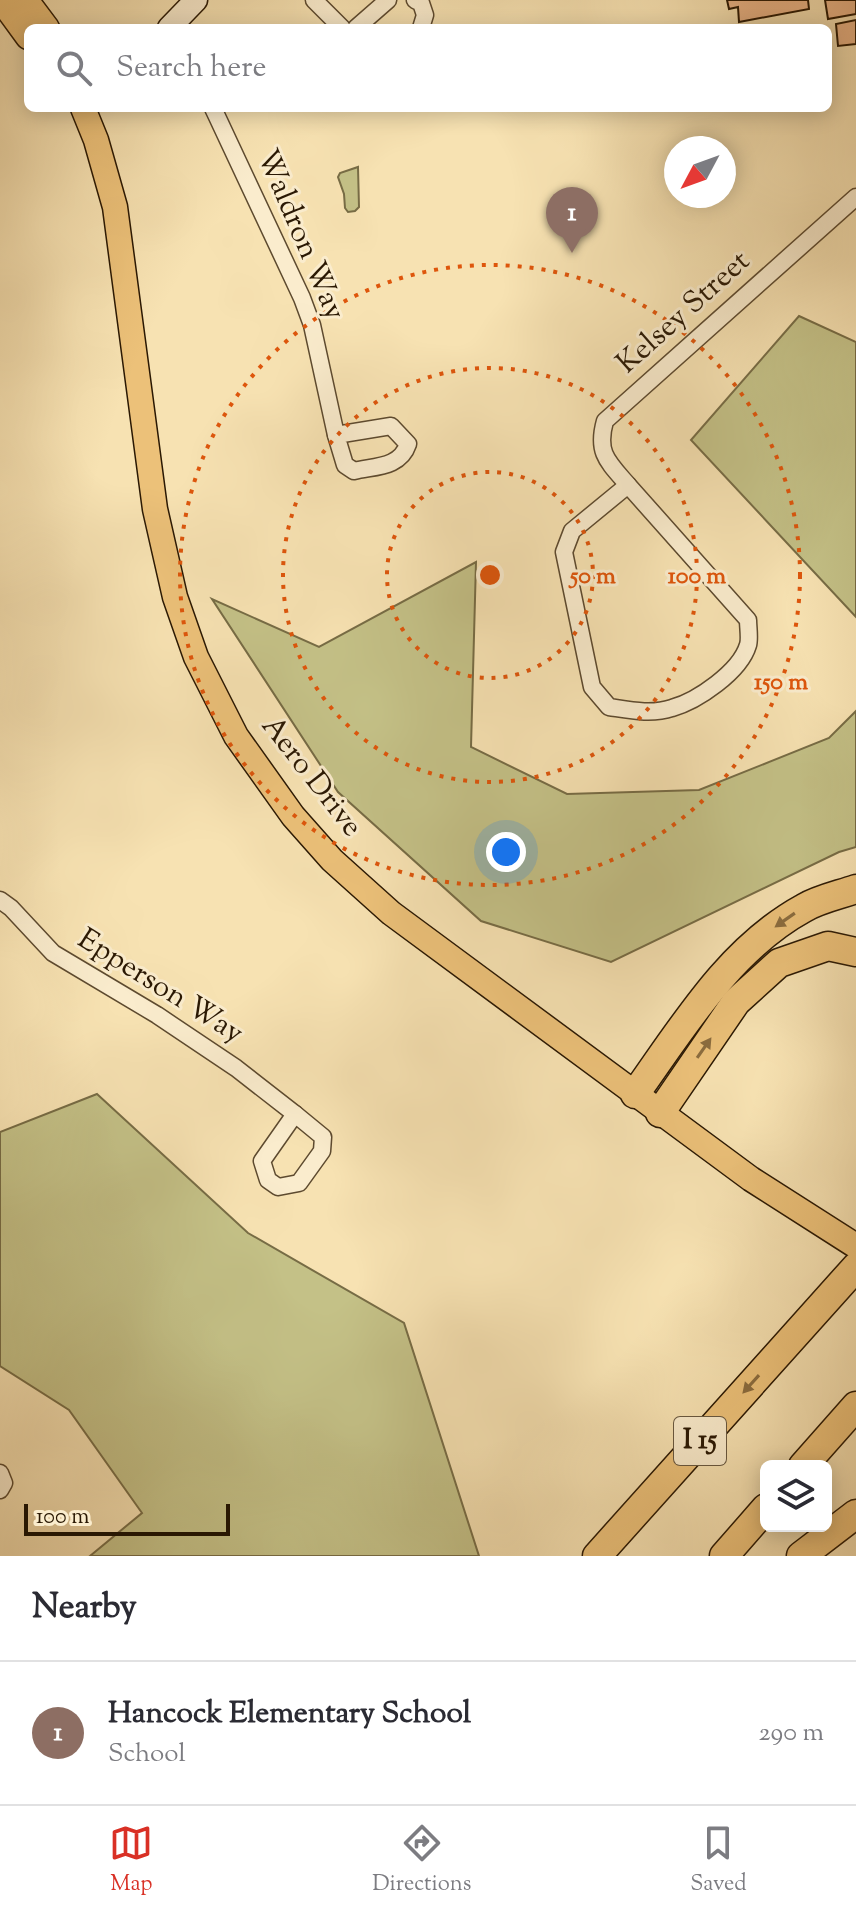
<!DOCTYPE html>
<html lang="en">
<head>
<meta charset="utf-8">
<style>
  :root { --surface:#fff; --page:#f2f2f3; --text:#2b2b33; --muted:#7c7c81; --line:#e1e1e2; --accent:#d93025 }
  body { margin:0; font-family:"Sorts Mill Goudy",serif; background:var(--page); color:var(--text) }
  .controls { position:absolute; right:24px; bottom:24px; display:grid; overflow:hidden; border-radius:12px; box-shadow:0 4px 20px #0003 }
  .controls button { width:72px; height:72px; display:grid; place-items:center; padding:0; border:0; border-bottom:2px solid var(--line); background:var(--surface); color:var(--text); font:40px sans-serif }
  .compass { position:absolute; left:664px; top:136px; width:72px; height:72px; border-radius:50%; background:var(--surface); box-shadow:0 4px 20px #0003; rotate:229deg }
  .scale { position:absolute; left:24px; bottom:20px; width:206px; box-sizing:border-box; padding-left:8px; border:4px solid #2a1803; border-top:0; font-size:22px; line-height:28px; white-space:nowrap; color:#2a1803; -webkit-text-stroke:6px #faeccd; paint-order:stroke }
  .you { position:absolute; left:506px; top:852px; width:28px; height:28px; margin:-20px; border:6px solid #fff; border-radius:50%; background:#1a73e8; box-shadow:0 0 0 12px #1a73e833 }
  .badge { display:grid; place-items:center; width:52px; height:52px; border-radius:50%; background:var(--accent); color:#fff; font-size:26px; font-weight:700 }
  .pin { position:absolute; translate:-50% -66px; filter:drop-shadow(0 2px 4px #0008) }
  .pin::after { content:''; position:absolute; top:42px; width:28px; height:24px; background:inherit; clip-path:polygon(0 0,100% 0,50% 100%) }
  .list { margin:0; padding:0; list-style:none }
  h2 { display:flex; justify-content:space-between; align-items:center; height:104px; margin:0; padding:0 32px; font-size:34px }
  h2 small { font-size:26px; font-weight:400; color:var(--muted) }
  .list li { display:grid; grid-template-columns:52px 1fr auto; gap:24px; align-items:center; box-sizing:border-box; height:144px; padding:0 32px; border-top:2px solid var(--line) }
  .list b { display:block; font-size:30px; white-space:nowrap }
  .list p { margin:0; font-size:26px; white-space:nowrap; color:var(--muted) }
  .list em { font-size:26px; font-style:normal; color:var(--muted) }
  .icon { flex:none; width:44px; height:44px; fill:none; stroke:currentColor; stroke-width:2; stroke-linecap:round; stroke-linejoin:round }
  .map { position:relative; flex:none; width:856px; height:1556px; overflow:hidden }
  .search { position:absolute; background:var(--surface); box-shadow:0 4px 20px #0003; left:24px; right:24px; top:24px; height:88px; display:flex; align-items:center; gap:20px; box-sizing:border-box; padding:0 28px; border-radius:12px; color:var(--muted); font-size:30px }
  .sheet { height:248px; background:var(--surface) }
  nav { display:flex; justify-content:space-around; align-items:center; box-sizing:border-box; height:112px; border-top:2px solid var(--line); background:var(--surface); font-size:22px; color:var(--muted) }
  nav a { display:grid; justify-items:center; gap:4px }
  nav .on { color:var(--accent) }
  .map>svg:first-child { display:block }
</style>
</head>
<body>
<div class="map">
<svg width="856" height="1556" viewBox="0 0 856 1556">
  <rect width="100%" height="100%" fill="#f7e2b2"/>
  <filter id="stains"><feTurbulence type="fractalNoise" baseFrequency=".0025" numOctaves="4"/><feColorMatrix values="0 0 0 0 .2 0 0 0 0 .09 0 0 0 0 .02 0 0 0 .5 -.17"/></filter>
  <radialGradient id="worn" r=".72"><stop offset=".6" stop-color="#630" stop-opacity="0"/><stop offset="1" stop-color="#630" stop-opacity=".3"/></radialGradient>
  <!-- green -->
  <g fill="#c4c187" stroke="#776c45" stroke-width="2">
    <polygon points="358,167 359,207 355,211 348,212 345,208 344,194 338,177 340,173"/>
    <polygon points="799,316 856,342 856,617 691,440"/>
    <polygon points="476,562 471,747 567,794 699,790 829,738 856,711 856,847 839,852 611,962 481,921 338,792 212,599 319,647"/>
    <polygon points="97,1094 248,1233 404,1323 479,1556 90,1556 142,1513 69,1410 0,1366 0,1132"/>
  </g>
  <!-- building -->
  <g fill="#eab588" stroke="#2a1803" stroke-width="2">
    <polygon points="727,0 808,0 809,9 739,22 738,7 729,9"/>
    <polygon points="825,0 856,0 856,14 828,19"/>
    <polygon points="856,20 856,44 838,46 836,24"/>
  </g>
  <g fill="none" stroke-linecap="round" stroke-linejoin="round">
    <defs>
      <g id="street">
        <polyline points="314,0 342,28"/>
        <polyline points="415,0 421,3 425,15 421,28"/>
        <polyline points="356,28 388,0"/>
        <polyline points="213,108 302,298 312,325 336,435"/>
        <path d="M391 426 408 444C400 468 375 466 354 471L345 465 336 435Z"/>
        <path d="M628 485 748 620C748 627 750 639 748 645 740 672 697 701 672 708 651 715 629 710 609 707L592 687 564 552 572 531Z"/>
        <path d="M628 485C608 462 596 453 605 421L856 197"/>
        <polyline points="0,900 11,908 53,953 157,1015 236,1068 295,1114"/>
        <polygon points="295,1114 323,1137 322,1151 299,1183 278,1187 268,1180 262,1161"/>
        <polyline points="0,1473 4,1483 0,1490"/>
      </g>
      <polyline id="secondary" points="169,28 196,0"/>
      <g id="primary">
        <polyline points="1,0 28,37"/>
        <polyline points="26,0 47,28"/>
        <polyline points="83,108 96,140 115,207 155,509 175,597 196,657 236,736 293,816 332,860 391,913 751,1179 856,1246"/>
      </g>
      <g id="highway">
        <path d="M635 1094C683 1027 729 949 804 908 819 899 839 895 856 889"/>
        <polyline points="660,1113 736,1002 779,963 828,946 856,952"/>
        <polyline points="803,1466 856,1406"/>
        <polyline points="597,1556 856,1267"/>
        <polyline points="724,1556 766,1508"/>
        <polyline points="801,1556 856,1514"/>
      </g>
    </defs>
    <!-- street casing -->
    <use href="#street" stroke="#5d4a2f" stroke-width="19"/>
    <!-- secondary casing -->
    <use href="#secondary" stroke="#2a1803" stroke-width="25"/>
    <!-- primary casing -->
    <use href="#primary" stroke="#2a1803" stroke-width="27"/>
    <!-- highway casing -->
    <use href="#highway" stroke="#2a1803" stroke-width="31"/>
    <!-- street -->
    <use href="#street" stroke="#faeccd" stroke-width="16"/>
    <!-- secondary -->
    <use href="#secondary" stroke="#faeccd" stroke-width="22"/>
    <!-- primary -->
    <use href="#primary" stroke="#ecc179" stroke-width="24"/>
    <!-- highway -->
    <use href="#highway" stroke="#ecc179" stroke-width="28"/>
  </g>
  <!-- one-way arrows -->
  <defs><path id="oneway-solid" d="M-6-.8H1V-3.2L6.5 0L1 3.2V.8H-6Z" transform="scale(2)"/></defs>
  <g fill="#8b6c3e">
    <use href="#oneway-solid" transform="translate(785 920) rotate(145)"/>
    <use href="#oneway-solid" transform="translate(704 1048) rotate(-55)"/>
    <use href="#oneway-solid" transform="translate(751 1384) rotate(132)"/>
  </g>
  <!-- distance rings -->
  <g fill="none" stroke="#de560c" stroke-width="4" stroke-dasharray="4 8">
    <circle cx="490" cy="575" r="103"/>
    <circle cx="490" cy="575" r="207"/>
    <circle cx="490" cy="575" r="310"/>
  </g>
  <g text-anchor="middle" dominant-baseline="central" stroke-width="6" stroke-linejoin="round" paint-order="stroke">
    <!-- shield labels -->
    <rect fill="#faeccd" stroke="#685840" stroke-width="2" x="674" y="1417" width="52" height="48" rx="6"/>
    <g font-size="28" font-weight="bold" fill="#2a1803">
      <text x="700" y="1441">I 15</text>
    </g>
    <!-- street labels -->
    <g font-size="30" fill="#2a1803" stroke="#faeccd">
      <text transform="translate(300 235) rotate(67)">Waldron Way</text>
      <text transform="translate(684 313) rotate(-42)">Kelsey Street</text>
      <text transform="translate(311 777) rotate(52)">Aero Drive</text>
      <text transform="translate(160 987) rotate(32)">Epperson Way</text>
    </g>
  </g>
  <circle cx="490" cy="575" r="12" fill="#de560c" stroke="#faeccd" stroke-width="4"/>
  <g font-size="24" text-anchor="middle" font-weight="bold" fill="#de560c" stroke="#faeccd" stroke-width="6" stroke-linejoin="round" paint-order="stroke">
    <text x="593" y="583">50 m</text>
    <text x="697" y="583">100 m</text>
    <text x="781" y="689">150 m</text>
  </g>
  <rect width="100%" height="100%" filter="url(#stains)"/>
  <rect width="100%" height="100%" fill="url(#worn)"/>
</svg>
<div class="controls">
<button><svg class="icon" aria-label="layers" viewBox="0 0 24 24"><path d="M12 4l9 5-9 5-9-5zM3 14l9 5 9-5"/></svg></button>
</div>
<svg class="compass" viewBox="-18 -18 36 36"><path d="M0-13l5 13h-10z" fill="#e53935"/><path d="M0 13l5-13h-10z" fill="#7c7c81"/></svg>
<div class="scale">100 m</div>
<div class="you"></div>
<div class="pin badge" style="left:572px;top:253px;background:#8d6e63">1</div>
<div class="search"><svg class="icon" aria-label="search" viewBox="0 0 24 24"><circle cx="10" cy="10" r="6"/><path d="M15 15l6 6"/></svg>Search here</div>
</div>
<section class="sheet">
<h2>Nearby<small></small></h2>
<ul class="list">
<li><span class="badge" style="background:#8d6e63">1</span><div><b>Hancock Elementary School</b><p>School</p></div><em>290 m</em></li>
</ul>
</section>
<nav>
<a class="on"><svg class="icon" aria-label="map" viewBox="0 0 24 24"><path d="M3 6l6-2 6 2 6-2v14l-6 2-6-2-6 2zM9 4v14M15 6v14"/></svg>Map</a>
<a><svg class="icon" aria-label="directions" viewBox="0 0 24 24"><path d="M12 3l9 9-9 9-9-9zM9 14v-3h6M13 9l2 2-2 2"/></svg>Directions</a>
<a><svg class="icon" aria-label="saved" viewBox="0 0 24 24"><path d="M7 4h10v16l-5-4-5 4z"/></svg>Saved</a>
</nav>
</body>
</html>
